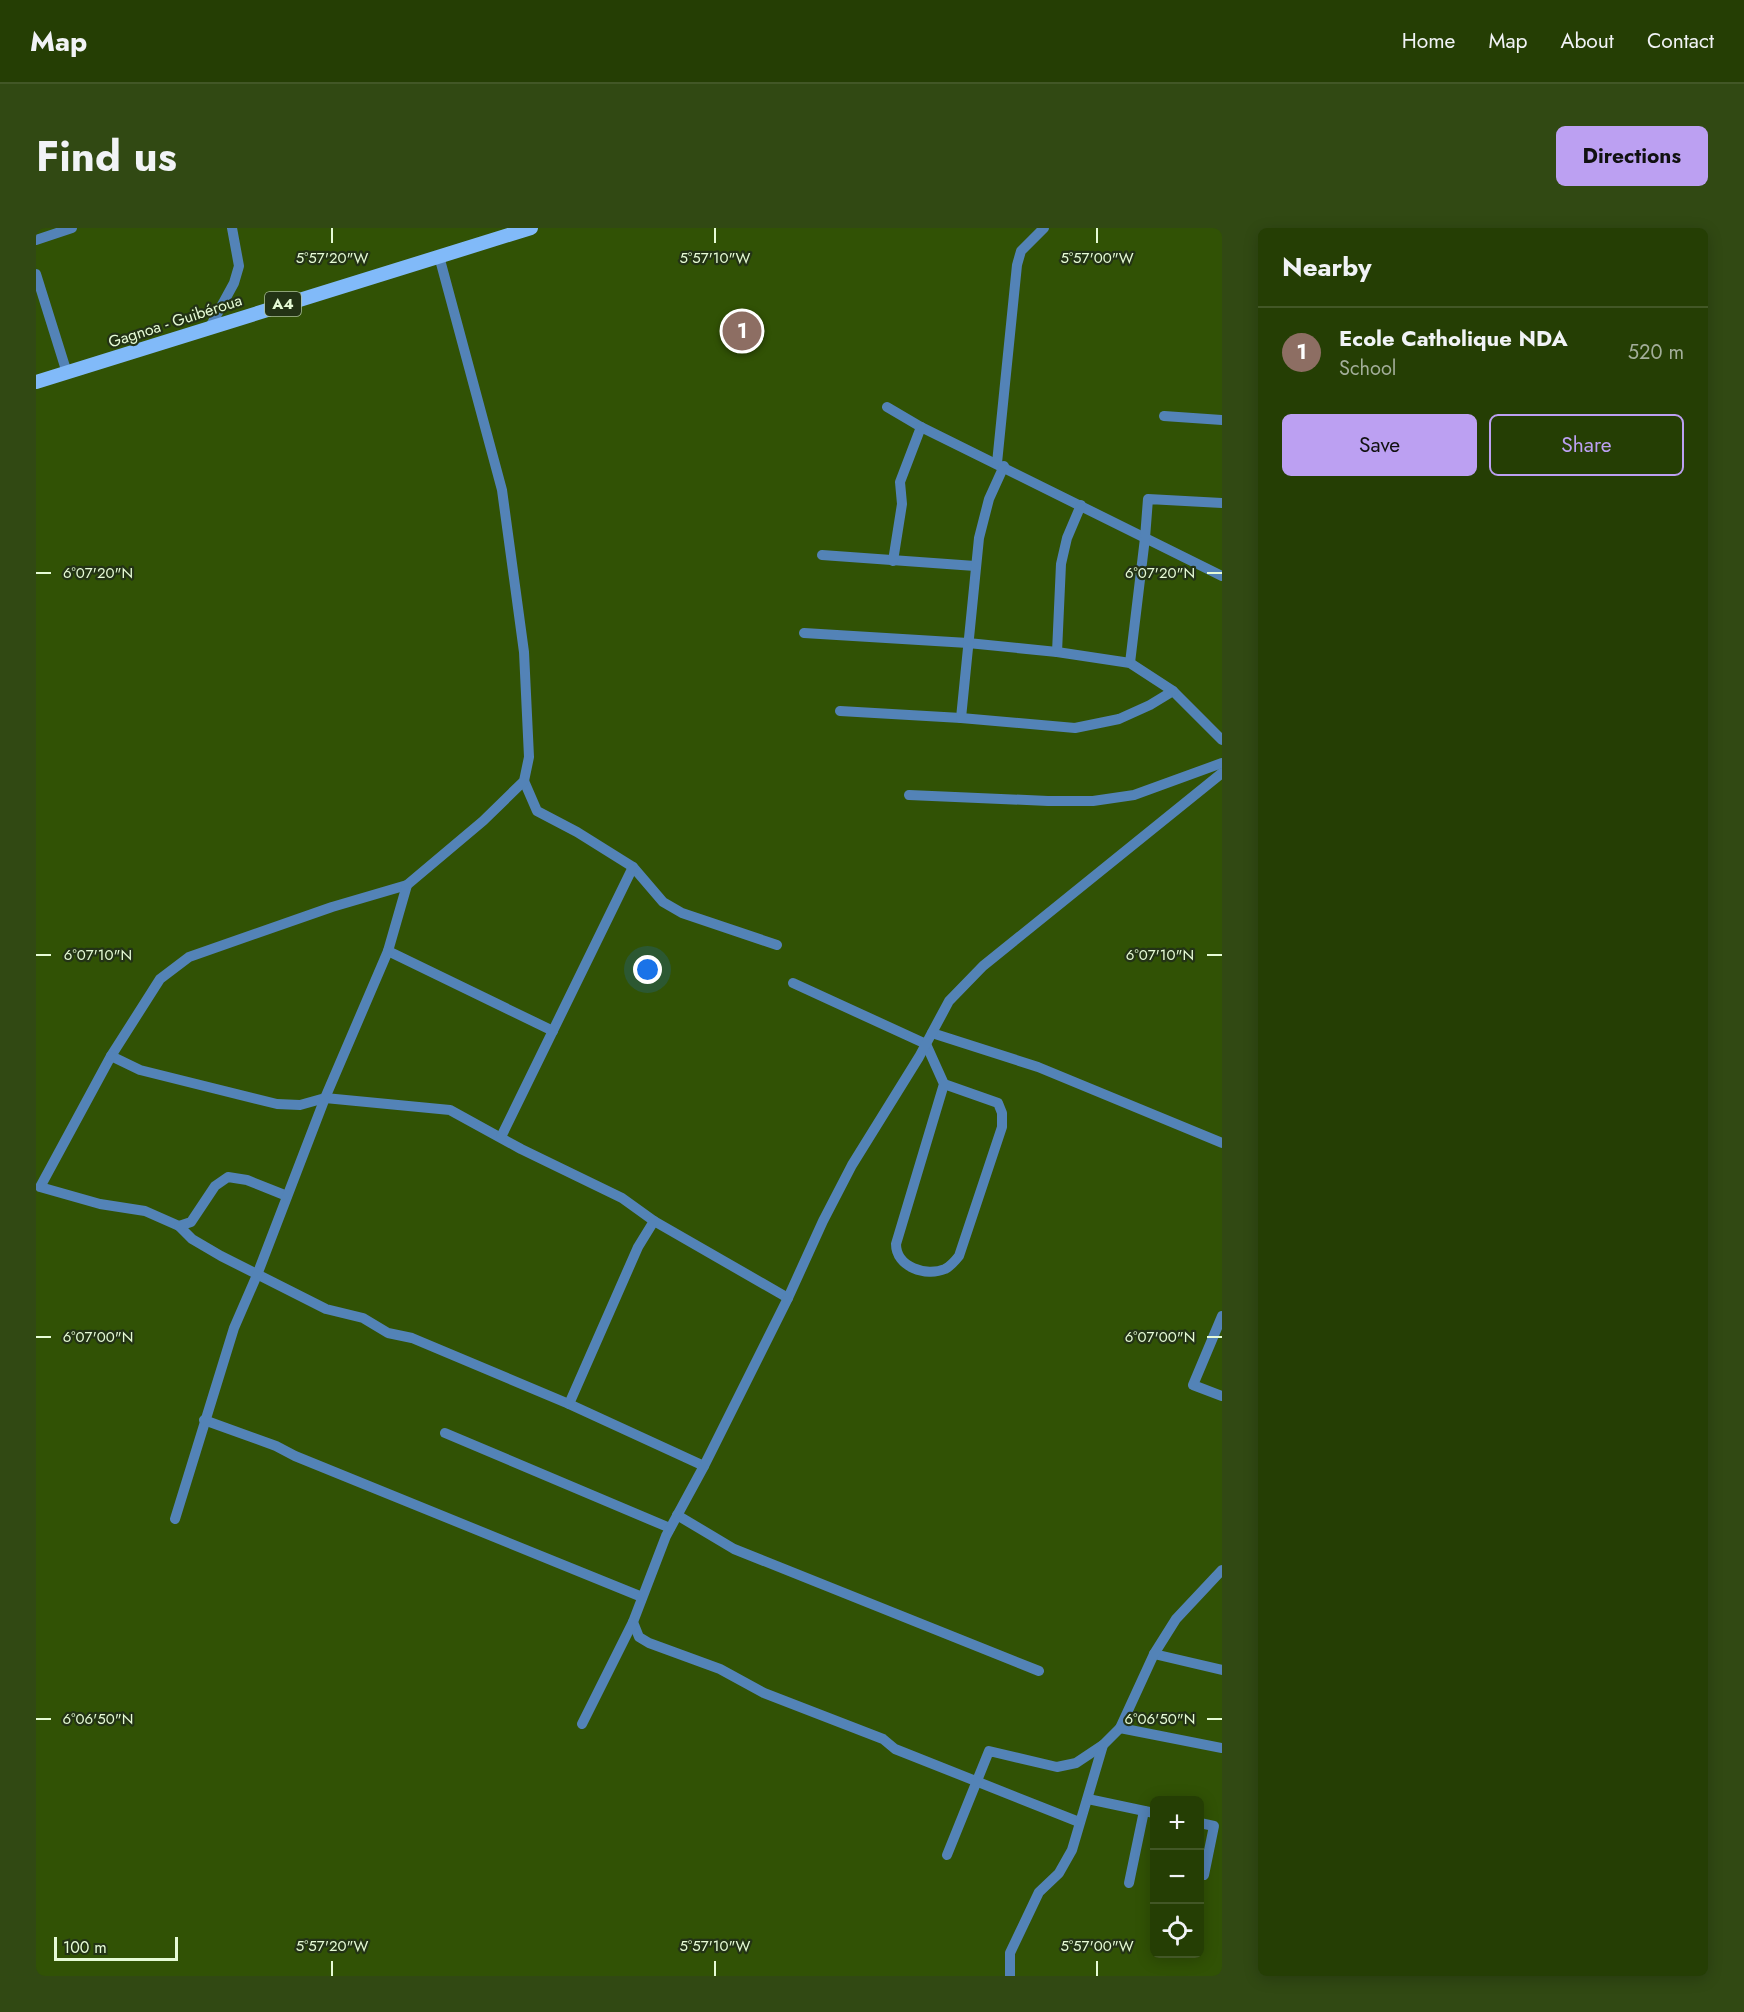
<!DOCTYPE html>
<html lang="en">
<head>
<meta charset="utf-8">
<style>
  :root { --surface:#253e04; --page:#314913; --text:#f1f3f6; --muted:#a3ae9a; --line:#425726; --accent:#bca0f2 }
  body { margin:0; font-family:Jost,sans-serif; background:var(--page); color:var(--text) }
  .controls { position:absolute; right:18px; bottom:18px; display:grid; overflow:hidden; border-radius:9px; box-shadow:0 3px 15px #0003 }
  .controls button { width:54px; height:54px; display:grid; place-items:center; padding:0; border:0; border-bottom:2px solid var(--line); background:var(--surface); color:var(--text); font:30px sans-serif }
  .scale { position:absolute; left:18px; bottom:15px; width:124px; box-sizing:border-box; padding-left:6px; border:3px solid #e6fbd6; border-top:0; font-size:16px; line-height:21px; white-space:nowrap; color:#e6fbd6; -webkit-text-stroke:4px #233315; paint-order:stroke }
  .you { position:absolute; left:612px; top:742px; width:21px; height:21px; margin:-15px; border:4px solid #fff; border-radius:50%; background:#1a73e8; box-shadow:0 0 0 9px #1a73e833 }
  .badge { display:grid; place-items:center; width:39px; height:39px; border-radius:50%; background:var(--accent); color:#fff; font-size:20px; font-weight:700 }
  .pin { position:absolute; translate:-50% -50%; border:3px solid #fff; box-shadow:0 2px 6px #0006 }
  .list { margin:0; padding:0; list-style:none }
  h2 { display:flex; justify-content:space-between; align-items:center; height:78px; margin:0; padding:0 24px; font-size:26px }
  h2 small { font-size:20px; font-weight:400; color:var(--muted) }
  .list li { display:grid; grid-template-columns:39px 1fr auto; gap:18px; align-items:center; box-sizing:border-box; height:90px; padding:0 24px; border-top:2px solid var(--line) }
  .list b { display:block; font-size:22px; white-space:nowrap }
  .list p { margin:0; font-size:20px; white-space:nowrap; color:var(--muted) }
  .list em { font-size:20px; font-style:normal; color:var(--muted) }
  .actions { display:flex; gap:12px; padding:18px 24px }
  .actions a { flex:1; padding:14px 0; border:2px solid var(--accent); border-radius:9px; text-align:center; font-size:21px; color:var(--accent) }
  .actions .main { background:var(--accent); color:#111 }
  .icon { flex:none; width:33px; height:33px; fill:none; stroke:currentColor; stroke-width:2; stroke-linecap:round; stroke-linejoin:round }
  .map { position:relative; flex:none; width:1186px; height:1748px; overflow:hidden; border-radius:9px }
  header { display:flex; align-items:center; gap:36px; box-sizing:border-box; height:84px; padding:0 30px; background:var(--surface); border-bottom:2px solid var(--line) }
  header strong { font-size:28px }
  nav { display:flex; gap:33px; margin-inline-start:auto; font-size:21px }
  .intro { display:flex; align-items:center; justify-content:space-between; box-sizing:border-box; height:144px; padding:0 36px }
  h1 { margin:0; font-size:42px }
  .button { padding:15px 27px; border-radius:9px; background:var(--accent); color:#111; font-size:21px; font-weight:700 }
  main { display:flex; gap:36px; padding:0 36px }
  aside { flex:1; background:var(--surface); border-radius:9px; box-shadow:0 3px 15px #0003 }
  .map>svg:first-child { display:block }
</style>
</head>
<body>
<header>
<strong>Map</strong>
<nav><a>Home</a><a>Map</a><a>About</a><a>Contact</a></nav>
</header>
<div class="intro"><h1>Find us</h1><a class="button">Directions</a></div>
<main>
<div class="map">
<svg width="1186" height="1748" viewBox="0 0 1186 1748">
  <rect width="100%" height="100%" fill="#315205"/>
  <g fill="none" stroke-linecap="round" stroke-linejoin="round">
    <!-- minor -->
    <g stroke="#5383b7" stroke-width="10">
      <polyline points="0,12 36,0"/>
      <polyline points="0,46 31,145"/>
      <polyline points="174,99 198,55 203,38 196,0"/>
      <polyline points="851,179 885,199 1186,348"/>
      <polyline points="1128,188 1186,192"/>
      <polyline points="961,235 981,37 985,23 1008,0"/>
      <polyline points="786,327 939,338"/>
      <polyline points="857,333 866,276 864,254 885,199"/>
      <polyline points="768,405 932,415 1021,424 1094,435 1137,463 1186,512"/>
      <polyline points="1021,424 1025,336 1031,310 1045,277"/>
      <polyline points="1094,435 1109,310 1112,271 1186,275"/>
      <polyline points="804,483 925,490 1039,500 1083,491 1114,477 1137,463"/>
      <polyline points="925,490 943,310 953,271 968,238"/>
      <polyline points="488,553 501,583 541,604 597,639 627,674 646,685 741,717"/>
      <polyline points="873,567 1012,573 1057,573 1098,567 1186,535"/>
      <polyline points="371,657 296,679 153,729 124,751 75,828 4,959 64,976 109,983 143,998 156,1011 185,1028 290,1081 327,1090 352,1105 376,1110 533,1176 668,1238"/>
      <polyline points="352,723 517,803"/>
      <path d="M757 755 890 816 908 856 860 1016C860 1039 890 1049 909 1041 915 1038 919 1033 923 1028L966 899V885L962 875 908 856"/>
      <polyline points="896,805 1002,839 1186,915"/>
      <polyline points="75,828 104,842 241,876 264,877 289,870 414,882 485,921 586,970 618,993 752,1070"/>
      <polyline points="465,909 597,639"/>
      <polyline points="143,998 155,994 179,958 192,949 211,952 251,968"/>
      <polyline points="1186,1088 1157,1157 1186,1168"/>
      <polyline points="533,1176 602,1019 618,993"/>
      <polyline points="168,1192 240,1218 259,1228 606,1369"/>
      <polyline points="409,1205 634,1300"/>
      <polyline points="641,1287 698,1321 1003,1443"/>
      <polyline points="139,1291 198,1100 221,1047 289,870 352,723 371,657 447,593 488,553 493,529 488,424 466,262 403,28"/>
      <polyline points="597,1394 603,1409 613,1415 684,1441 728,1465 847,1511 859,1521 1043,1594"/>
      <polyline points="1118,1426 1186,1442"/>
      <polyline points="546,1496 597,1394 630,1308 668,1238 752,1070 787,993 816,937 883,829 913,773 947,738 1186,545"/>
      <polyline points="1084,1500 1186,1520"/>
      <polyline points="1052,1571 1118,1585"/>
      <polyline points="1164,1595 1178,1598 1168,1647"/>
      <polyline points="911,1627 953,1523 1021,1539 1040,1535 1067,1517"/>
      <polyline points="1093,1655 1108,1583"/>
      <polyline points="974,1748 974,1725 1003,1664 1023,1645 1036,1622 1067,1517 1084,1500 1118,1426 1140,1391 1186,1342"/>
    </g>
    <!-- major -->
    <polyline stroke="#81baf9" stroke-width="14" points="0,154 495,0"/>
  </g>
  <!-- ticks -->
  <path fill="none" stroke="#e6fbd6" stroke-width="2" d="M296 0V15M679 0V15M1061 0V15M0 345H15M1171 345H1186M0 727H15M1171 727H1186M0 1109H15M1171 1109H1186M0 1491H15M1171 1491H1186M296 1733V1748M679 1733V1748M1061 1733V1748"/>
  <g text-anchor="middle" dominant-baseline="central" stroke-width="4.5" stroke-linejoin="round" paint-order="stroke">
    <!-- shield labels -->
    <rect fill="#233315" stroke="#acbf9c" stroke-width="1.5" x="229" y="64" width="36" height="24" rx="4.5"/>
    <g font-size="15" font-weight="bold" fill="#e6fbd6">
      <text x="247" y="76">A4</text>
    </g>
    <!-- street labels -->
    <g font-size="16" fill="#e6fbd6" stroke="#233315">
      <text transform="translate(139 93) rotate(-18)">Gagnoa - Guibéroua</text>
    </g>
  </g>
  <g font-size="15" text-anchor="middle" fill="#e6fbd6" stroke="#233315" stroke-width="4.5" stroke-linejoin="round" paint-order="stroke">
    <text x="296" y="35">5°57'20"W</text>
    <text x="679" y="35">5°57'10"W</text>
    <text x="1061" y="35">5°57'00"W</text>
    <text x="62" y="350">6°07'20"N</text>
    <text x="1124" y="350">6°07'20"N</text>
    <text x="62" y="732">6°07'10"N</text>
    <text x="1124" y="732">6°07'10"N</text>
    <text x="62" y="1114">6°07'00"N</text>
    <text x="1124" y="1114">6°07'00"N</text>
    <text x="62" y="1496">6°06'50"N</text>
    <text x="1124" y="1496">6°06'50"N</text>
    <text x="296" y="1723">5°57'20"W</text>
    <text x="679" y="1723">5°57'10"W</text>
    <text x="1061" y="1723">5°57'00"W</text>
  </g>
</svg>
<div class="controls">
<button>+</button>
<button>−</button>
<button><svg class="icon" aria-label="locate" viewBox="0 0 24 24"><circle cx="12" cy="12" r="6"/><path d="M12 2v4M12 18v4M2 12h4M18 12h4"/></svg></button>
</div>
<div class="scale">100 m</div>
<div class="you"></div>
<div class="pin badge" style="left:706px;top:103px;background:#8d6e63">1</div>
</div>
<aside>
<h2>Nearby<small></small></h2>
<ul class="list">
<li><span class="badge" style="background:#8d6e63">1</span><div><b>Ecole Catholique NDA</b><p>School</p></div><em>520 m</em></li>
</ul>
<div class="actions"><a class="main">Save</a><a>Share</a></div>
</aside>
</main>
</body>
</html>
